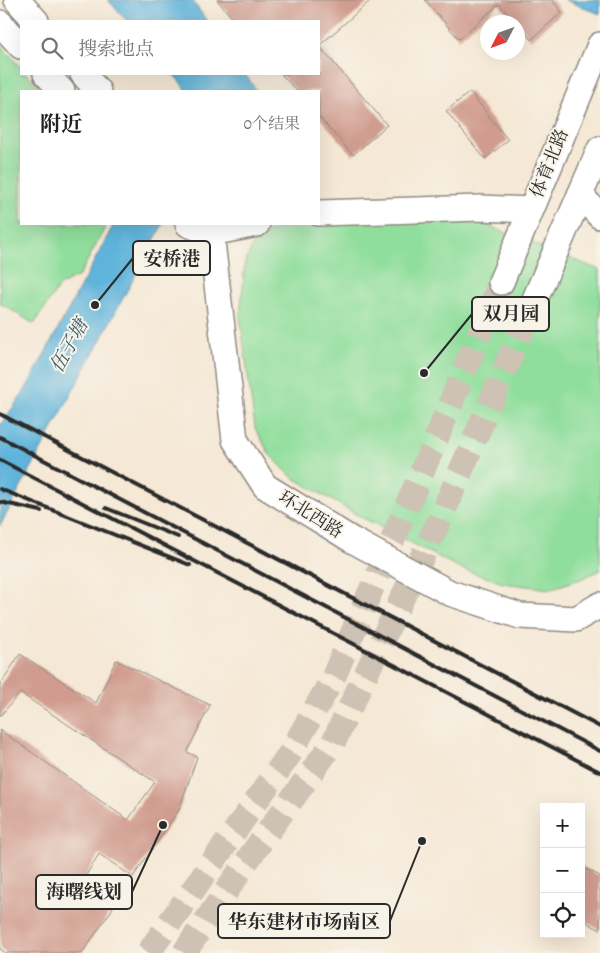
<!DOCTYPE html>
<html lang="zh">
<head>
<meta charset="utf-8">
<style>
  :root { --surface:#fff; --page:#f6f6f6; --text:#202124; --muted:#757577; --line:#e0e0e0 }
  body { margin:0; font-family:Alegreya,"Noto Serif SC",serif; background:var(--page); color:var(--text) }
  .controls { position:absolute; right:15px; bottom:15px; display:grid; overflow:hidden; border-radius:0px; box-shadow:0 5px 20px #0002 }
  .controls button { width:45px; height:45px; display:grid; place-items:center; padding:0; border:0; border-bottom:1px solid var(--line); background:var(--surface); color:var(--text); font:25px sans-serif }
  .compass { position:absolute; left:480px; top:15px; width:45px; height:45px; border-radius:50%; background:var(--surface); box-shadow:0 5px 20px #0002; rotate:228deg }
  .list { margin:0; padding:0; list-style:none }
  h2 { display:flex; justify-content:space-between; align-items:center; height:65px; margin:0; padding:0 20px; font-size:21px }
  h2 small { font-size:16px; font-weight:400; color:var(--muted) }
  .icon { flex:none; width:28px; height:28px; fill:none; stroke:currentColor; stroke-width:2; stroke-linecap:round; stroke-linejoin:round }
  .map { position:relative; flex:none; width:600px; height:953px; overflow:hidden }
  .search { position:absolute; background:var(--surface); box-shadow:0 5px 20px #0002; left:20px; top:20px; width:300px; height:55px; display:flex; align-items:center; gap:12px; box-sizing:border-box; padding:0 18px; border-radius:0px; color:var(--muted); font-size:19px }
  .panel { position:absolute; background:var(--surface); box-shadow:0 5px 20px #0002; left:20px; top:90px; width:300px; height:135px; border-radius:0px }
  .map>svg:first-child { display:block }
</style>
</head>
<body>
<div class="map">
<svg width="600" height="953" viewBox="0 0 600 953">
  <rect width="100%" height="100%" fill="#f7f3e8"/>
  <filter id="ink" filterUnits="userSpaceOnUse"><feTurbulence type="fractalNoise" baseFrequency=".02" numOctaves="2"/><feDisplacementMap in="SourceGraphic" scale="10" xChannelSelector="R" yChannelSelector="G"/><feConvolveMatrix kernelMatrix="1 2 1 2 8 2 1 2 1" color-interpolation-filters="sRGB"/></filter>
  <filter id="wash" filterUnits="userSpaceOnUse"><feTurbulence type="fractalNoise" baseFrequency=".0096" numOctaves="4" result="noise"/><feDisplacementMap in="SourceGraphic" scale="20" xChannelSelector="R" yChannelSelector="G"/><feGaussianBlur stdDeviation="1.12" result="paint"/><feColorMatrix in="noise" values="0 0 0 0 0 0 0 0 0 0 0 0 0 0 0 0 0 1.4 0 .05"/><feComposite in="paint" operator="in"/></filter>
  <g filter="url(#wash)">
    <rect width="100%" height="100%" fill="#f5e8d5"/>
    <!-- green -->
    <g fill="#90de9c" stroke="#5e8464">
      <polygon points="0,44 21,68 21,74 27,74 43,91 21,91 21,224 107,224 79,276 59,286 34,324 0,303"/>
      <polygon points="466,217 600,270 600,570 581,579 549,589 503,583 462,569 361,517 292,477 270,455 255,428 240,317 245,262 258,234 301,224"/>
    </g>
    <!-- water -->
    <g fill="#5eb4db" stroke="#447083">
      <polygon points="108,0 192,0 207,21 127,21"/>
      <polygon points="565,0 600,0 600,14 566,0"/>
      <polygon points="173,74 245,74 257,91 185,91 186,89"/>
      <polygon points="114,224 163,224 0,526 0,426 27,387"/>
    </g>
    <g id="blocks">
      <!-- building -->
      <g fill="#d09c8f">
        <polygon points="217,0 371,0 319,46 319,21 235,21"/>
        <polygon points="425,0 552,0 562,12 531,40 518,22 515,22 499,4 459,39"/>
        <polygon points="319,46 387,125 353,155 319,117 319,91 297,91 281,74 319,74"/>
        <polygon points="470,92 508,140 485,159 446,111"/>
        <polygon points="20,654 96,703 116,660 210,705 187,752 197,757 179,810 133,877 99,854 80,885 113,908 82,953 6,953 0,949 0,730 128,820 155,782 20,693 0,716 0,685"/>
        <polygon points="581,866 600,876 600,930 581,919"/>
      </g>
    </g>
  </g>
  <g filter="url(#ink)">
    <use href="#blocks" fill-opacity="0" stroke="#908a80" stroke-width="1"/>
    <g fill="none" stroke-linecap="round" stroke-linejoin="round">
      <!-- secondary-tunnel -->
      <g stroke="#cdc2b3" stroke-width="25" stroke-dasharray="25 12" stroke-linecap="butt">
        <polyline points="148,953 289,755 333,678 434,444 501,282"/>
        <polyline points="184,953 251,855 333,743 441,517 535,299"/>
      </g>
      <defs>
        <g id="secondary">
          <polyline points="17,0 36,21"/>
          <polyline points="0,23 21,46"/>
          <polyline points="46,74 62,91"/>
          <polyline points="83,74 98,91"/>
          <polyline points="580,195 600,216"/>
          <polyline points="319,213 481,208 530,210"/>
          <polyline points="188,224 211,233 257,224"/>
          <polyline points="207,224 211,233 235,440 265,486 352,540 450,593 520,616 576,619 600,605"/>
          <polyline points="501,282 600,45"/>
          <polyline points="535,299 600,149"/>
        </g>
      </defs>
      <!-- secondary casing -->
      <use href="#secondary" stroke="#908a80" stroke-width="28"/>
      <!-- secondary -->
      <use href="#secondary" stroke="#fff" stroke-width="25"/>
      <!-- rail -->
      <g stroke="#2b2b2b" stroke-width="4">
        <polyline points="0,414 600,727"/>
        <polyline points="0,437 600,751"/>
        <polyline points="0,460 600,772"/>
        <polyline points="0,489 190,565"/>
        <polyline points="0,502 41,511"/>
        <polyline points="106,508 178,537"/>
      </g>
    </g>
  </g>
  <g text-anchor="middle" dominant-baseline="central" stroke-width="4" stroke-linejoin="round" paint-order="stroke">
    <!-- street labels -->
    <g font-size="18" fill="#2b2b2b" stroke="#f7f3e8">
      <text transform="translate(549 163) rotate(-68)">体育北路</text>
      <text transform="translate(311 514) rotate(32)">环北西路</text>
    </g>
    <!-- water labels -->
    <g font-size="19" font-style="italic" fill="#3d5b69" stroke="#f7f3e8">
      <text transform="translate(69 346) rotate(-61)">伍子塘</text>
    </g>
  </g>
  <!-- callouts -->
  <path fill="none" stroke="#2b2b2b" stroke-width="2" d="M95 305L133 258M424 373L472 314M163 825L132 892M422 841L390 921"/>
  <g fill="#2b2b2b" stroke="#f7f3e8" stroke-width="2">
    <circle cx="95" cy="305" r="5"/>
    <circle cx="424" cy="373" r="5"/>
    <circle cx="163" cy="825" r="5"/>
    <circle cx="422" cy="841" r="5"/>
  </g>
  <g fill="#f7f3e8" stroke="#2b2b2b" stroke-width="2">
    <rect x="133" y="241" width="77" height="34" rx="5"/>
    <rect x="472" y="297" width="77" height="34" rx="5"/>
    <rect x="36" y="875" width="96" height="34" rx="5"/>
    <rect x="218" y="904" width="172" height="34" rx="5"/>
  </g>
  <g font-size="19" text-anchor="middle" font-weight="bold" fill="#2b2b2b">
    <text x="172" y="265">安桥港</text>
    <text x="511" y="320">双月园</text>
    <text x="84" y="898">海曙线划</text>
    <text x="304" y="928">华东建材市场南区</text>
  </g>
</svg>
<div class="controls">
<button>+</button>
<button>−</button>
<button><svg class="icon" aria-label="locate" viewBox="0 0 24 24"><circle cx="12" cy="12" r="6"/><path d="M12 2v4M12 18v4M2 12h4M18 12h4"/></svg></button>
</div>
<svg class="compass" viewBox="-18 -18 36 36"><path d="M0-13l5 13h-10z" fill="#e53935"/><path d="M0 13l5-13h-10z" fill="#757577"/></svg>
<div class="search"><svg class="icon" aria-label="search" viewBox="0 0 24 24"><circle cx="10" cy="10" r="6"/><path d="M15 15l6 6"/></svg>搜索地点</div>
<section class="panel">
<h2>附近<small>0个结果</small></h2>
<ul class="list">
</ul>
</section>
</div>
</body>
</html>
